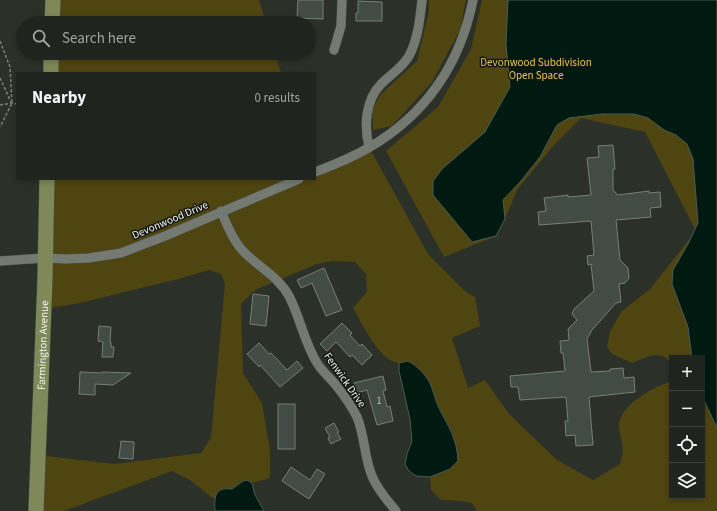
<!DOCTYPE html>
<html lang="en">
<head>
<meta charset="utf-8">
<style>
  :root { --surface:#20241e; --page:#282c27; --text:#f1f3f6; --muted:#a2a4a4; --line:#3d413c }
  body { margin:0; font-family:"Source Sans 3",sans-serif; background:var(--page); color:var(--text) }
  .controls { position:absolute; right:12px; bottom:12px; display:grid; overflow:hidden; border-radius:0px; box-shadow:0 2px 6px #0003 }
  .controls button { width:36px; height:36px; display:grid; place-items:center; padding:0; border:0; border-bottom:1px solid var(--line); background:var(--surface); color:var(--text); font:20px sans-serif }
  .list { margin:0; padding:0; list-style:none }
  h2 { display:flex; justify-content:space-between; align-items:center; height:52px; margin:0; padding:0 16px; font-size:17px }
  h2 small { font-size:13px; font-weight:400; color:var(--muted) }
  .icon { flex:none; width:22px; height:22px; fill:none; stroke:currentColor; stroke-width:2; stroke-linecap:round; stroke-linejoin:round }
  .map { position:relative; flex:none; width:717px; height:511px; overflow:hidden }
  .search { position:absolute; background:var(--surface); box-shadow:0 2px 6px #0003; left:16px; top:16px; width:300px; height:44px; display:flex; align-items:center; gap:10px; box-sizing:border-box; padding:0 14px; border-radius:22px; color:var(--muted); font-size:15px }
  .panel { position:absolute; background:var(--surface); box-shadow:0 2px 6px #0003; left:16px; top:72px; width:300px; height:108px; border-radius:0px }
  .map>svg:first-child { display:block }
</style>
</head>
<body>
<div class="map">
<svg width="717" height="511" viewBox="0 0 717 511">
  <rect width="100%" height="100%" fill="#2b3028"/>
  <!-- green -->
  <g fill="#4f4511">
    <polygon points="53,0 259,0 266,23 52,23"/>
    <polygon points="429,0 466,0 460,30 432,82 392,126 373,130 372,110 381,94 417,61 429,11"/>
    <path d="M482 0H717V511H477L472 503 462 501 441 500 431 490 430 477 450 469 453 433 438 406 430 383 417 366 408 361C406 362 402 363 399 363 379 361 362 323 353 308L367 292 366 274 355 262 333 261 317 264 255 290 241 304 243 373 262 403 270 451V478L252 483 247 480 232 489 224 488 218 491 214 499 190 480 172 471 64 511H36L38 455 114 464 201 453 211 438 225 284 221 274 209 270 178 279 80 303 44 309 47 179H315V172L369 147 428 254 466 292 475 297 480 326 452 338 468 388 485 380 509 414 557 460 593 480 620 464C621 460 623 454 623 449 622 441 619 433 619 425 620 404 655 387 671 381L672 377V496H702V358H672V364C659 348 648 357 632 363L612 354 607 347 610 331 622 311 650 289 696 231 645 132 581 118 554 145 517 190 505 219 496 236 444 257 386 151 438 107 471 49Z"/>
    <polygon points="51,53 275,53 281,73 51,73"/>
  </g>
  <!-- water -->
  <g fill="#001a11" stroke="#495c54">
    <polygon points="508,0 717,0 717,428 702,396 702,358 692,358 688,327 672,284 673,270 688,244 698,223 693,159 687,144 676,135 664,130 648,118 634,114 602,114 569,118 557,125 540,157 520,182 503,200 505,219 496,236 472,242 433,195 433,181 442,169 485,132 510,87 506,44"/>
    <path d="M408 361C417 366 425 374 430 383 433 390 435 399 438 406 448 426 457 438 458 461L450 469 430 477 416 476 409 471 405 464 407 454 412 441 410 419 399 371V363Z"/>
    <path d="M247 480 252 483 255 495 264 511H215C214 496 215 487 232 489L243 481Z"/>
  </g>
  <!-- building -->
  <g fill="#434b45" stroke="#767f78">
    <polygon points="298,0 323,0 323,19 297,18"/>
    <polygon points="358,1 382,2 382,21 356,21 356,13 358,13"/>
    <polygon points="613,145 615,169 613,169 613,190 618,195 649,191 649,193 660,192 661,207 650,208 651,217 616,220 620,260 628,268 629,278 625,283 619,284 621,302 616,303 592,330 587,339 591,372 610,371 610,369 623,368 624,378 634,377 635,392 589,397 593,445 576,446 575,435 566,436 565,421 568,421 566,397 520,400 518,387 511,387 510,376 565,371 563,353 561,353 560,341 569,340 568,329 577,320 572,314 574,309 594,291 591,264 588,265 587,256 594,255 591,221 539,225 538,212 546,211 544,198 568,195 568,197 591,195 587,158 599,157 598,146"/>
    <polygon points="324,268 342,310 326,316 312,283 301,288 297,280"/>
    <polygon points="253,294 269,296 266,326 250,324"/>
    <polygon points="342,323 352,333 350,335 360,346 362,344 372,355 362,365 352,355 350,357 336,342 327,351 320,344"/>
    <polygon points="99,326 111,327 110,342 111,342 111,347 114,347 113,357 102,357 103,342 98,341"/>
    <polygon points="259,343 269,354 271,353 287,370 297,361 303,368 280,387 260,365 259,367 247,354"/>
    <polygon points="80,372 102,373 102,372 131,373 113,385 95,384 95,395 79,394"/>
    <polygon points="383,376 386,390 383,391 387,407 390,406 393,421 377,425 367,390 356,393 354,383"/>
    <rect x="278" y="404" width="17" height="45"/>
    <polygon points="334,423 339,432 337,433 341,439 331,444 328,438 330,437 325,428"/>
    <polygon points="121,441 134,442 133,459 119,458"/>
    <polygon points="291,467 310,480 317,469 325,474 309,499 282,481"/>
  </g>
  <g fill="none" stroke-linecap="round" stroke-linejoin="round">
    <defs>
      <g id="minor">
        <polyline points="334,50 341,26 342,0"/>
        <path d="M369 147C364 126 365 101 381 84 390 75 402 68 409 56 418 39 420 19 422 0"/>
        <path d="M315 172C334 165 353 157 370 147 426 114 460 64 473 0"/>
        <path d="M221 211C227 225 233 240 243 251 258 267 278 276 289 296 300 317 304 342 317 363 322 371 329 377 335 384 343 394 351 405 357 417 365 436 364 457 372 476 377 489 387 500 396 511"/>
        <polyline points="0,261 45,258 65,259 89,258 121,253 165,236 299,179"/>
      </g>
      <g id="primary">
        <polyline points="52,23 53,0"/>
        <polyline points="51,73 51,53"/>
        <path id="s1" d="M36 511 45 279 47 179"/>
      </g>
    </defs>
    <!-- minor casing -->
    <use href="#minor" stroke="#494d47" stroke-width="10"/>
    <!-- primary casing -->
    <use href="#primary" stroke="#494d47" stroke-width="16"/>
    <!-- path -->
    <g stroke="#7d827b" stroke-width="1.5" stroke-dasharray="3 2" stroke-linecap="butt">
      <polyline points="0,41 10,67 12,103 0,127"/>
      <polyline points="0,78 11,102"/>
      <polyline points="0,105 12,103 17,104"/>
    </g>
    <!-- minor -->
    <use href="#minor" stroke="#747a71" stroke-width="9"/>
    <!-- primary -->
    <use href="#primary" stroke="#7e8858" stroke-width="15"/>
  </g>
  <g text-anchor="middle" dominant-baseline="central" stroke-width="3" stroke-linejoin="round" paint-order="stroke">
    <!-- number labels -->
    <g font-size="9" fill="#c6cbc6">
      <text x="379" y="401">1</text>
    </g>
    <!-- park labels -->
    <g font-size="11" fill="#dec754" stroke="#151713">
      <text x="536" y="62">Devonwood Subdivision<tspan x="536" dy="13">Open Space</tspan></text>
    </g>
    <!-- street labels -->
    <g font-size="11" fill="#f2f6f1" stroke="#151713">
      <text transform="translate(170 220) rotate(-23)">Devonwood Drive</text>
      <text stroke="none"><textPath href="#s1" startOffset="166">Farmington Avenue</textPath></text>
      <text transform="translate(345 380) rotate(55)">Fenwick Drive</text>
    </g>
  </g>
</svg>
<div class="controls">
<button>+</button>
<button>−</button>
<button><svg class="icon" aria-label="locate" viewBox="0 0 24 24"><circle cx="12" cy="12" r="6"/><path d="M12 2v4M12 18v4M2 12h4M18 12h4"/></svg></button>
<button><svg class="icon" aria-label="layers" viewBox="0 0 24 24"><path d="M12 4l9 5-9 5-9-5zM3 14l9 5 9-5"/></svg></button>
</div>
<div class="search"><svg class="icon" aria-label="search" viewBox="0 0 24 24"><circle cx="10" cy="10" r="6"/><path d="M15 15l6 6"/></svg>Search here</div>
<section class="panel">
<h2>Nearby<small>0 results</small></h2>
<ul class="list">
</ul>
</section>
</div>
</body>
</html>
